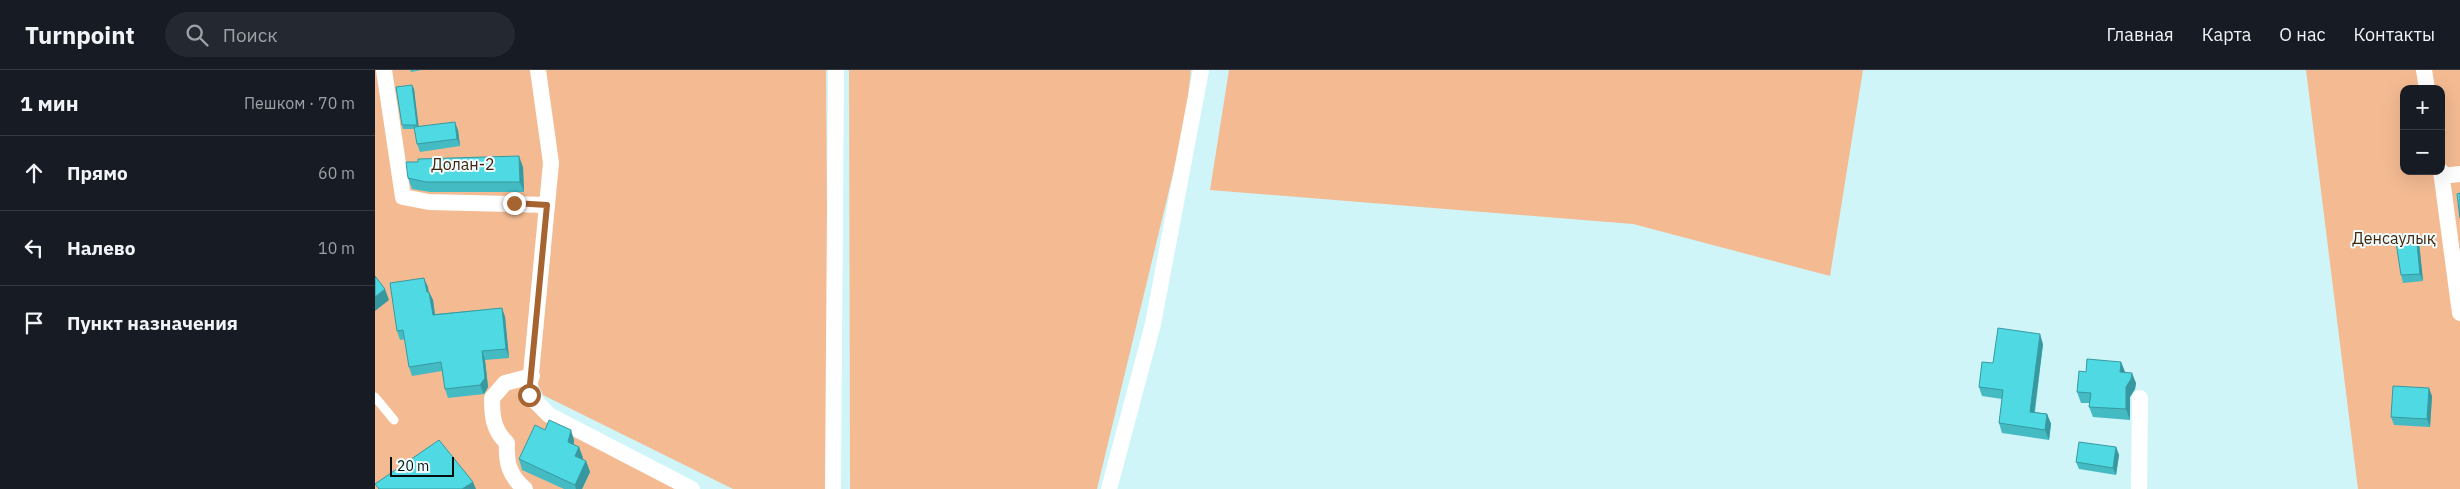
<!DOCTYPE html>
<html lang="ru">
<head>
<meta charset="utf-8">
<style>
  :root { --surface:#171b24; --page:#242831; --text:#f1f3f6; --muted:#9ea1a6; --line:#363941 }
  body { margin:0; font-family:"IBM Plex Sans",sans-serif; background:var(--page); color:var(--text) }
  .controls { position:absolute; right:15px; top:15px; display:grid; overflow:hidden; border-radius:10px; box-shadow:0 5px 20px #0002 }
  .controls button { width:45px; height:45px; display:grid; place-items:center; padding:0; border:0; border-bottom:1px solid var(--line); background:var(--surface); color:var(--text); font:25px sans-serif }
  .scale { position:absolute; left:15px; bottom:12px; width:64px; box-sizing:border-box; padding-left:5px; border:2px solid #030e0f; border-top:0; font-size:14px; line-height:18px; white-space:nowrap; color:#030e0f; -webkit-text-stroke:4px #effdfe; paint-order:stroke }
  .stop { position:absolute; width:15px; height:15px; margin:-11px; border:4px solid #a66431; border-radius:50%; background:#fff }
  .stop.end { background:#a66431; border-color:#fff; box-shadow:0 1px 5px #0008 }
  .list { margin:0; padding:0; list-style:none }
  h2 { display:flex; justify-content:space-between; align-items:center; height:65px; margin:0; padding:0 20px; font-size:21px }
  h2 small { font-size:16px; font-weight:400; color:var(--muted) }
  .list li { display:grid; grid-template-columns:32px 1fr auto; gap:15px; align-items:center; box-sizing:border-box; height:75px; padding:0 20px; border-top:1px solid var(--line) }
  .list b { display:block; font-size:19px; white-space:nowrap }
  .list em { font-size:16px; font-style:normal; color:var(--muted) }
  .icon { flex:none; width:28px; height:28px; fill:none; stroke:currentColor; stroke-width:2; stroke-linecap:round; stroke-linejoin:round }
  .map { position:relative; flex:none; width:2085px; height:419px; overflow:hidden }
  header { display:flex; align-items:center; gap:30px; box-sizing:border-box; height:70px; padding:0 25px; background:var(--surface); border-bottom:1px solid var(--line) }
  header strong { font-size:24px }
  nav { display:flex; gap:28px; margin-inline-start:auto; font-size:18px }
  .search { width:350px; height:45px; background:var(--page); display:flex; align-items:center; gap:12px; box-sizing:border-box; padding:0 18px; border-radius:28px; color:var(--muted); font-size:19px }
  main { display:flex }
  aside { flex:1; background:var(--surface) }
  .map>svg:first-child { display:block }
</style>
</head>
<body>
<header>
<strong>Turnpoint</strong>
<div class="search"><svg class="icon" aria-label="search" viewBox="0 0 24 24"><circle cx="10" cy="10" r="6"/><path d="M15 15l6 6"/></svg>Поиск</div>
<nav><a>Главная</a><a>Карта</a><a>О нас</a><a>Контакты</a></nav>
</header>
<main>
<aside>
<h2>1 мин<small>Пешком · 70 m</small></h2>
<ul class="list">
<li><svg class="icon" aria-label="ahead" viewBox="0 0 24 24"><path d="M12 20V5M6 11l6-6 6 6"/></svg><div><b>Прямо</b></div><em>60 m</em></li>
<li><svg class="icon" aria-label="left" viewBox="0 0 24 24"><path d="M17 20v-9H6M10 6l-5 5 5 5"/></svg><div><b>Налево</b></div><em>10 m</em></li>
<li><svg class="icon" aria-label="arrive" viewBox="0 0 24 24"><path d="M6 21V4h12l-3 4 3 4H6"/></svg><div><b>Пункт назначения</b></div></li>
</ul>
</aside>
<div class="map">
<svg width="2085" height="419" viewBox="0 0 2085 419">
  <rect width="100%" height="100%" fill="#d0f5f8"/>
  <!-- green -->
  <g fill="#f4bb93" fill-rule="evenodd">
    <polygon points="0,0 163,0 176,93 154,325 318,419 0,419"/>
    <polygon points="171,0 451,0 454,419 358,419 168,325 161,310"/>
    <polygon points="474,0 816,0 810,54 722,419 475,419"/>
    <polygon points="854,0 1488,0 1455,206 1258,154 835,120"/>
    <path d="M1931 0H2085V419H1983ZM2029 19H2066V101H2029Z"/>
  </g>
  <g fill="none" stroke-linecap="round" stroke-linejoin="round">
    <!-- lane -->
    <polyline stroke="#fff" stroke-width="9" points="0,327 19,350"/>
    <!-- street -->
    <g stroke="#fff" stroke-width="16">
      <polyline points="9,0 28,127 54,132 172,135"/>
      <polyline points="163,0 176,93 154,325 174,345 317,419"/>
      <polyline points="2049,0 2052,19"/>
      <polyline points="2066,101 2085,243"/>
      <polyline points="2067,106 2085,104"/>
      <path d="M150 419C134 406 131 392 132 373 118 360 117 346 117 328L130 313 157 306"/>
      <polyline points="458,419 461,0"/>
      <polyline points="734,419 778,254 826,0"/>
      <polyline points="1764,419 1765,328"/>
    </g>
  </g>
  <!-- wall -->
  <g fill="#44bbc3">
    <polygon points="35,0 47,0 36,2"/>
    <polygon points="37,15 39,19 43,56 83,60 85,76 45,82 42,74 40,59 28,59 27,55"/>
    <polygon points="148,97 149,122 55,122 37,119 33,108"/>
    <polygon points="2041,164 2044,172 2048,211 2028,213 2026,205"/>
    <polygon points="53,217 53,222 54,222 58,230 60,244 127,238 130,247 134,288 110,290 113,317 109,324 73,328 70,319 67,301 37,306 34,297 30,269 25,270 22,261"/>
    <polygon points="1668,274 1660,342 1672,344 1676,354 1674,370 1627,363 1624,353 1627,329 1607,326 1604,317 1618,293"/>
    <polygon points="1746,292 1750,302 1761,313 1760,319 1755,327 1755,350 1718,347 1714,337 1715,333 1706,333 1702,322 1711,302"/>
    <polygon points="2057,326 2055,357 2019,355 2016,347"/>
    <polygon points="170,360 199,370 199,375 204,377 208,388 207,389 211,391 215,402 207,419 189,419 147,400 144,389"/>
    <polygon points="1741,377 1744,385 1741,405 1704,399 1701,392"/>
  </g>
  <!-- shaded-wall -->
  <g fill="#37999f">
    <polygon points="37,15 39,19 44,59 42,55"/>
    <polygon points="80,52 83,60 85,76 82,69"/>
    <polygon points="144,86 148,97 149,122 145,112"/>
    <polygon points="2041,164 2044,172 2048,211 2045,204"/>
    <polygon points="49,208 53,217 55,231 52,222"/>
    <polygon points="10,219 14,230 0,241 0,227"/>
    <polygon points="54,222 58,230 61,253 58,245"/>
    <polygon points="127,238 130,247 134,288 131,279"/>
    <polygon points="1665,264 1668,274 1658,351 1655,342"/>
    <polygon points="107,281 110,290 113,317 109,324 105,315"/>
    <polygon points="1746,292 1750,302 1745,302"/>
    <polygon points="1757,303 1761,313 1760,319 1755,327 1755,350 1751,339 1751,317"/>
    <polygon points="2054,318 2057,326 2055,357 2052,349"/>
    <polygon points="1672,344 1676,354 1674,370 1670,360"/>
    <polygon points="196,360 199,370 197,383 193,372"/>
    <polygon points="204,377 208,388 204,396 200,386"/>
    <polygon points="1741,377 1744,385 1741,405 1738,398"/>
    <polygon points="211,391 215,402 207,419 201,419 200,415"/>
    <polygon points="98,412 101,419 87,419"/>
  </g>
  <!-- building -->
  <g fill="#4fdae3" stroke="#37999f">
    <polygon points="37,15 42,55 27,55 21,17"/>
    <polygon points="80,52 82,69 42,74 39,57"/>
    <polygon points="144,86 145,112 51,112 33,108 31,92 43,92 43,89"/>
    <polygon points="2085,123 2085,148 2082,124"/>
    <polygon points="2041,164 2045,204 2026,205 2020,166"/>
    <polygon points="0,206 10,219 0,227"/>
    <polygon points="49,208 52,222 54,222 58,245 127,238 131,279 107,281 110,308 105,315 70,319 66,292 34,297 28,260 22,261 15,213"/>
    <polygon points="1623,258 1665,264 1655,342 1672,344 1670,360 1624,353 1628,320 1604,317 1607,292 1618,293"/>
    <polygon points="1712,289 1746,292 1745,302 1757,303 1756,309 1751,317 1751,339 1714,337 1716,323 1702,322 1704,301 1711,302"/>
    <polygon points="2018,316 2054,318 2052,349 2016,347"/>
    <polygon points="174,350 196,360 193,372 204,377 200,386 211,391 200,415 144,389 160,355 170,360"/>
    <polygon points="64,370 98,412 87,419 4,419 0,414"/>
    <polygon points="1704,372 1741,377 1738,398 1701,392"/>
  </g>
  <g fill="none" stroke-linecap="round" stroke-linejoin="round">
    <!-- route -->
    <polyline stroke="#a66431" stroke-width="6" points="139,133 172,135 154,325"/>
  </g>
  <g text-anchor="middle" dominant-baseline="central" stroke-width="4" stroke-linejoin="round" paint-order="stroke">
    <!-- park labels -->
    <g font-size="16" fill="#44250c" stroke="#effdfe">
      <text x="88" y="94">Долан-2</text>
      <text x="2019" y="168">Денсаулық</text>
    </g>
  </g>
</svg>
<div class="controls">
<button>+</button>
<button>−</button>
</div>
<div class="scale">20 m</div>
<div class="stop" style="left:154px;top:325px"></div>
<div class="stop end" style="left:139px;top:133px"></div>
</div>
</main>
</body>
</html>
